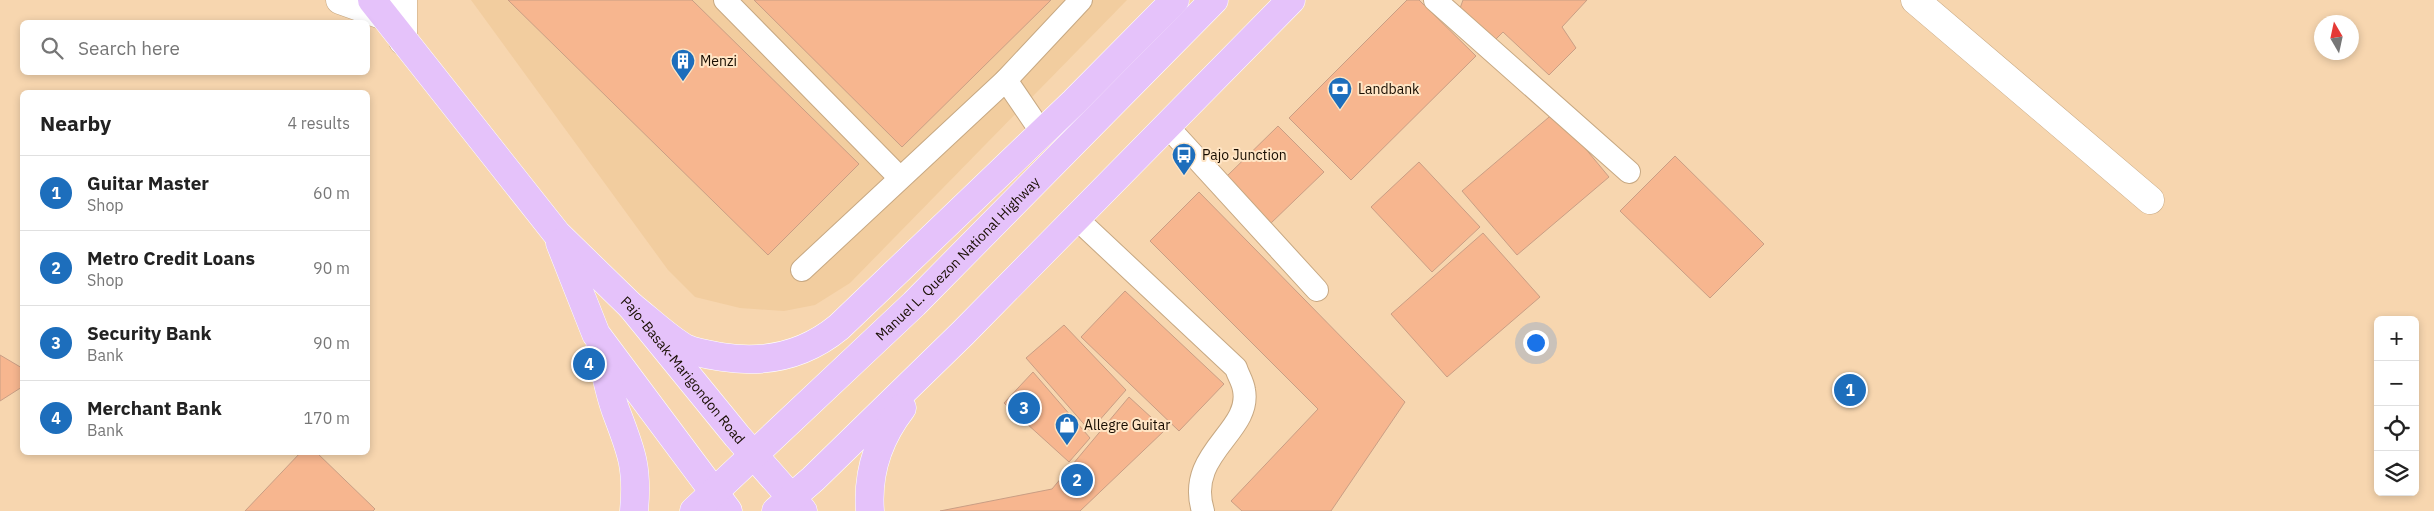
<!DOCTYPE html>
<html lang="en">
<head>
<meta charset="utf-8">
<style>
  :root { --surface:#fff; --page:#f6f6f6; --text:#222; --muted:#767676; --line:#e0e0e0; --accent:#1d6ebc }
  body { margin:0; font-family:"IBM Plex Sans",sans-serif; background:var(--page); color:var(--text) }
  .controls { position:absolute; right:15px; bottom:15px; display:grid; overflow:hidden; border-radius:8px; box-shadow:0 2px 8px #0003 }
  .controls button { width:45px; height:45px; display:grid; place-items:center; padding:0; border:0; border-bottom:1px solid var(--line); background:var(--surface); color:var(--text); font:25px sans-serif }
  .compass { position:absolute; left:2314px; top:15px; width:45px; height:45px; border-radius:50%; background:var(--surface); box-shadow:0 2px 8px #0003; rotate:351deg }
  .you { position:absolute; left:1535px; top:342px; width:18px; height:18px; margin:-12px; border:4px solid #fff; border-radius:50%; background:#1a73e8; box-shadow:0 0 0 8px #1a73e833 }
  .badge { display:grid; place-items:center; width:32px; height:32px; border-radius:50%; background:var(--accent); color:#fff; font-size:16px; font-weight:700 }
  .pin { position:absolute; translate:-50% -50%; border:2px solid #fff; box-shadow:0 1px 5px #0006 }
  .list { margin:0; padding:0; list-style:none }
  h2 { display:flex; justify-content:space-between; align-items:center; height:65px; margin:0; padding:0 20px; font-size:21px }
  h2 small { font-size:16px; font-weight:400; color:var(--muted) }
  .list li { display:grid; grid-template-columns:32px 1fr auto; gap:15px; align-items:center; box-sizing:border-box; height:75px; padding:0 20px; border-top:1px solid var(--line) }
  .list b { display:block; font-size:19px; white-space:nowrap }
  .list p { margin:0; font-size:16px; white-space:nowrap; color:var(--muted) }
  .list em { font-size:16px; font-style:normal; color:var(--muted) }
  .icon { flex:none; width:28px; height:28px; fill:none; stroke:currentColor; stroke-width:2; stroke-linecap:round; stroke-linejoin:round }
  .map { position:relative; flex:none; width:2434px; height:511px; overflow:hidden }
  .search { position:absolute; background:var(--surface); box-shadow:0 2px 8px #0003; left:20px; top:20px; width:350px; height:55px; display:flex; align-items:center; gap:12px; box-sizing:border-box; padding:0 18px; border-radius:8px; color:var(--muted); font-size:19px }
  .panel { position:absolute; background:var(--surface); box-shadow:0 2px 8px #0003; left:20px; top:90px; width:350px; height:365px; border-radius:8px }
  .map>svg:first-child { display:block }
</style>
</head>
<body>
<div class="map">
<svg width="2434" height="511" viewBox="0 0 2434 511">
  <rect width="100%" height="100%" fill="#f7d6af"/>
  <!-- built -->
  <polygon fill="#f2cd9f" points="471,0 1127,0 850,283 815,305 784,311 740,308 695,297 668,270"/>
  <!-- building -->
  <g fill="#f7b68f" stroke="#c99e84">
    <polygon points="508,0 692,0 859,164 768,255"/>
    <polygon points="754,0 1051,0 902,147"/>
    <polygon points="1407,0 1419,0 1476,56 1351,180 1289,118"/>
    <polygon points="1463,0 1587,0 1562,27 1576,48 1549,75 1503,32 1491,44 1458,14"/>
    <polygon points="1555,112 1609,177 1517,255 1462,191"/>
    <polygon points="1278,126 1324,172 1270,224 1225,178"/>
    <polygon points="1675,156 1764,244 1710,298 1620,211"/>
    <polygon points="1419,162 1480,227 1432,272 1371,207"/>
    <polygon points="1199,192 1405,402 1331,511 1242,511 1231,501 1318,409 1150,241"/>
    <polygon points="1483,233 1540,297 1447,377 1391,314"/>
    <polygon points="1125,291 1224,384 1179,431 1081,337"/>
    <polygon points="1064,325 1126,390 1090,431 1026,358"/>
    <polygon points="0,355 22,368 22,387 0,401"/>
    <polygon points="1033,372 1090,438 1069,462 1004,403"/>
    <polygon points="1129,397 1165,430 1080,511 940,511 1052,489"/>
    <polygon points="301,452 316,452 375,509 373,511 245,511"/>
  </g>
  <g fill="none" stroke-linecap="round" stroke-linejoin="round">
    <defs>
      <g id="lane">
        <polyline points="725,0 900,178"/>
        <polyline points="1435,0 1629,172"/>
        <polyline points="1006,80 1042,133"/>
        <polyline points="1167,126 1317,290"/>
        <path d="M1076 218 1236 368C1238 375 1243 382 1244 390 1252 432 1185 453 1203 511"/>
        <polyline points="802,270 1006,80 1081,0"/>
      </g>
      <g id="street">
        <polyline points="340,0 382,15"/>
        <polyline points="1915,0 2150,200"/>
        <polyline points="403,41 403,0"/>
      </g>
      <g id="primary">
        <path id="s1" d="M372 0 557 234 631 306 737 436 803 511"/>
        <polyline points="560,243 596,334 728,511"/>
        <path d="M631 306C648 319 666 337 685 348 696 353 710 355 722 357 766 364 805 355 839 327L1074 102 1175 0"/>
        <path d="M600 348C605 369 609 394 617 414 632 453 638 469 634 511"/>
        <path id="s2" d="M694 511 914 304 1214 0"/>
        <polyline points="776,511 813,479 963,333 1291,0"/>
        <path d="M870 511C867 472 878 439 902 408"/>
      </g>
    </defs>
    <!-- lane casing -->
    <use href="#lane" stroke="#c7a882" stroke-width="24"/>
    <!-- street casing -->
    <use href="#street" stroke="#c7a882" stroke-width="29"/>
    <!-- primary casing -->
    <use href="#primary" stroke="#fff" stroke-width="29"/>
    <!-- lane -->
    <use href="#lane" stroke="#fff" stroke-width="22"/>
    <!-- street -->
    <use href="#street" stroke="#fff" stroke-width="28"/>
    <!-- primary -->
    <use href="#primary" stroke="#e5c2fa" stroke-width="28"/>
  </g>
  <!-- icons -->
  <defs>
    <symbol id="building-pin" viewBox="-11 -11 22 30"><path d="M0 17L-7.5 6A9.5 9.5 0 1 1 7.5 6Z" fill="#1d6ebc" stroke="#ffe5c5"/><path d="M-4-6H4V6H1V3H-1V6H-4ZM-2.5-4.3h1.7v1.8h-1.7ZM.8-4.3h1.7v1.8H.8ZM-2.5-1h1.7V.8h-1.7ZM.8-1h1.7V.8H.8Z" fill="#fff"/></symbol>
    <symbol id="bank-pin" viewBox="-11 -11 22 30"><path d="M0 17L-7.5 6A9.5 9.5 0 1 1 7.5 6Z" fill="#1d6ebc" stroke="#ffe5c5"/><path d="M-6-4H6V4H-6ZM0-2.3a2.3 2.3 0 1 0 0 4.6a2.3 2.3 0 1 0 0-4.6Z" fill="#fff"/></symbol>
    <symbol id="bus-pin" viewBox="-11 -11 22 30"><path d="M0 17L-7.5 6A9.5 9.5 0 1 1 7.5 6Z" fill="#1d6ebc" stroke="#ffe5c5"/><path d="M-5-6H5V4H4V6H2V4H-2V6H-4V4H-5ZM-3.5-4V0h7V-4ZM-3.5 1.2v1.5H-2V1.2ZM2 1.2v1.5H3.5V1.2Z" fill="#fff"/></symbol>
    <symbol id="shop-pin" viewBox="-11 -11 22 30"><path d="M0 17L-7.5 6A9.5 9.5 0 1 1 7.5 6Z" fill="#1d6ebc" stroke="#ffe5c5"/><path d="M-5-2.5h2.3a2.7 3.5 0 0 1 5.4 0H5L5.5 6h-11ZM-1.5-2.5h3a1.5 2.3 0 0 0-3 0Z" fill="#fff"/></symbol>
  </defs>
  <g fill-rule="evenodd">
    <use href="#building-pin" x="669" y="47" width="28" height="38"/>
    <use href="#bank-pin" x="1326" y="75" width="28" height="38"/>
    <use href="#bus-pin" x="1170" y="141" width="28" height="38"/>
    <use href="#shop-pin" x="1053" y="411" width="28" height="38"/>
  </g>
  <g text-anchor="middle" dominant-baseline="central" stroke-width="4" stroke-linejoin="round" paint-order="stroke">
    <!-- poi labels -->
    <g font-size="14" fill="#180d01" stroke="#ffe5c5" text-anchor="start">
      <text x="700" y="61">Menzi</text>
      <text x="1358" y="89">Landbank</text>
      <text x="1202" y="155">Pajo Junction</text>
      <text x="1084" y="425">Allegre Guitar</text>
    </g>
    <!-- street labels -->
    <g font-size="14" fill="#180d01" stroke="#ffe5c5">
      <text stroke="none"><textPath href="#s2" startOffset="365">Manuel L. Quezon National Highway</textPath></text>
      <text stroke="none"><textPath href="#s1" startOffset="484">Pajo-Basak-Marigondon Road</textPath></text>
    </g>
  </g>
</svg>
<div class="controls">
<button>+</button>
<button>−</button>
<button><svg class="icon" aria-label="locate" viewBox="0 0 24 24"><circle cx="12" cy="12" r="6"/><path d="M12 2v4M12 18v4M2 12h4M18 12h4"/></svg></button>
<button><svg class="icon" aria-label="layers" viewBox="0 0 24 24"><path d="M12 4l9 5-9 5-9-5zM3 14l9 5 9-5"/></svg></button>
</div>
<svg class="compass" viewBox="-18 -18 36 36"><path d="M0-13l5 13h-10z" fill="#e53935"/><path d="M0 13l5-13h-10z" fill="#767676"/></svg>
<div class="you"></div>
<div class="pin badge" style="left:1850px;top:390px">1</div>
<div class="pin badge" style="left:1077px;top:480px">2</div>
<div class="pin badge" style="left:1024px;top:408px">3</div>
<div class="pin badge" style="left:589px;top:364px">4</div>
<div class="search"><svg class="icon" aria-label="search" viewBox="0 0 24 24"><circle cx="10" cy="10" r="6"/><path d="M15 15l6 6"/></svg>Search here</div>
<section class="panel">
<h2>Nearby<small>4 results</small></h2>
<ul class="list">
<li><span class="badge">1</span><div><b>Guitar Master</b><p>Shop</p></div><em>60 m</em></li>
<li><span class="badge">2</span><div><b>Metro Credit Loans</b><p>Shop</p></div><em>90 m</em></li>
<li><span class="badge">3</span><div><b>Security Bank</b><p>Bank</p></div><em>90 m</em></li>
<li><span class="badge">4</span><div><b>Merchant Bank</b><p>Bank</p></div><em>170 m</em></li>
</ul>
</section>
</div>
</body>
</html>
